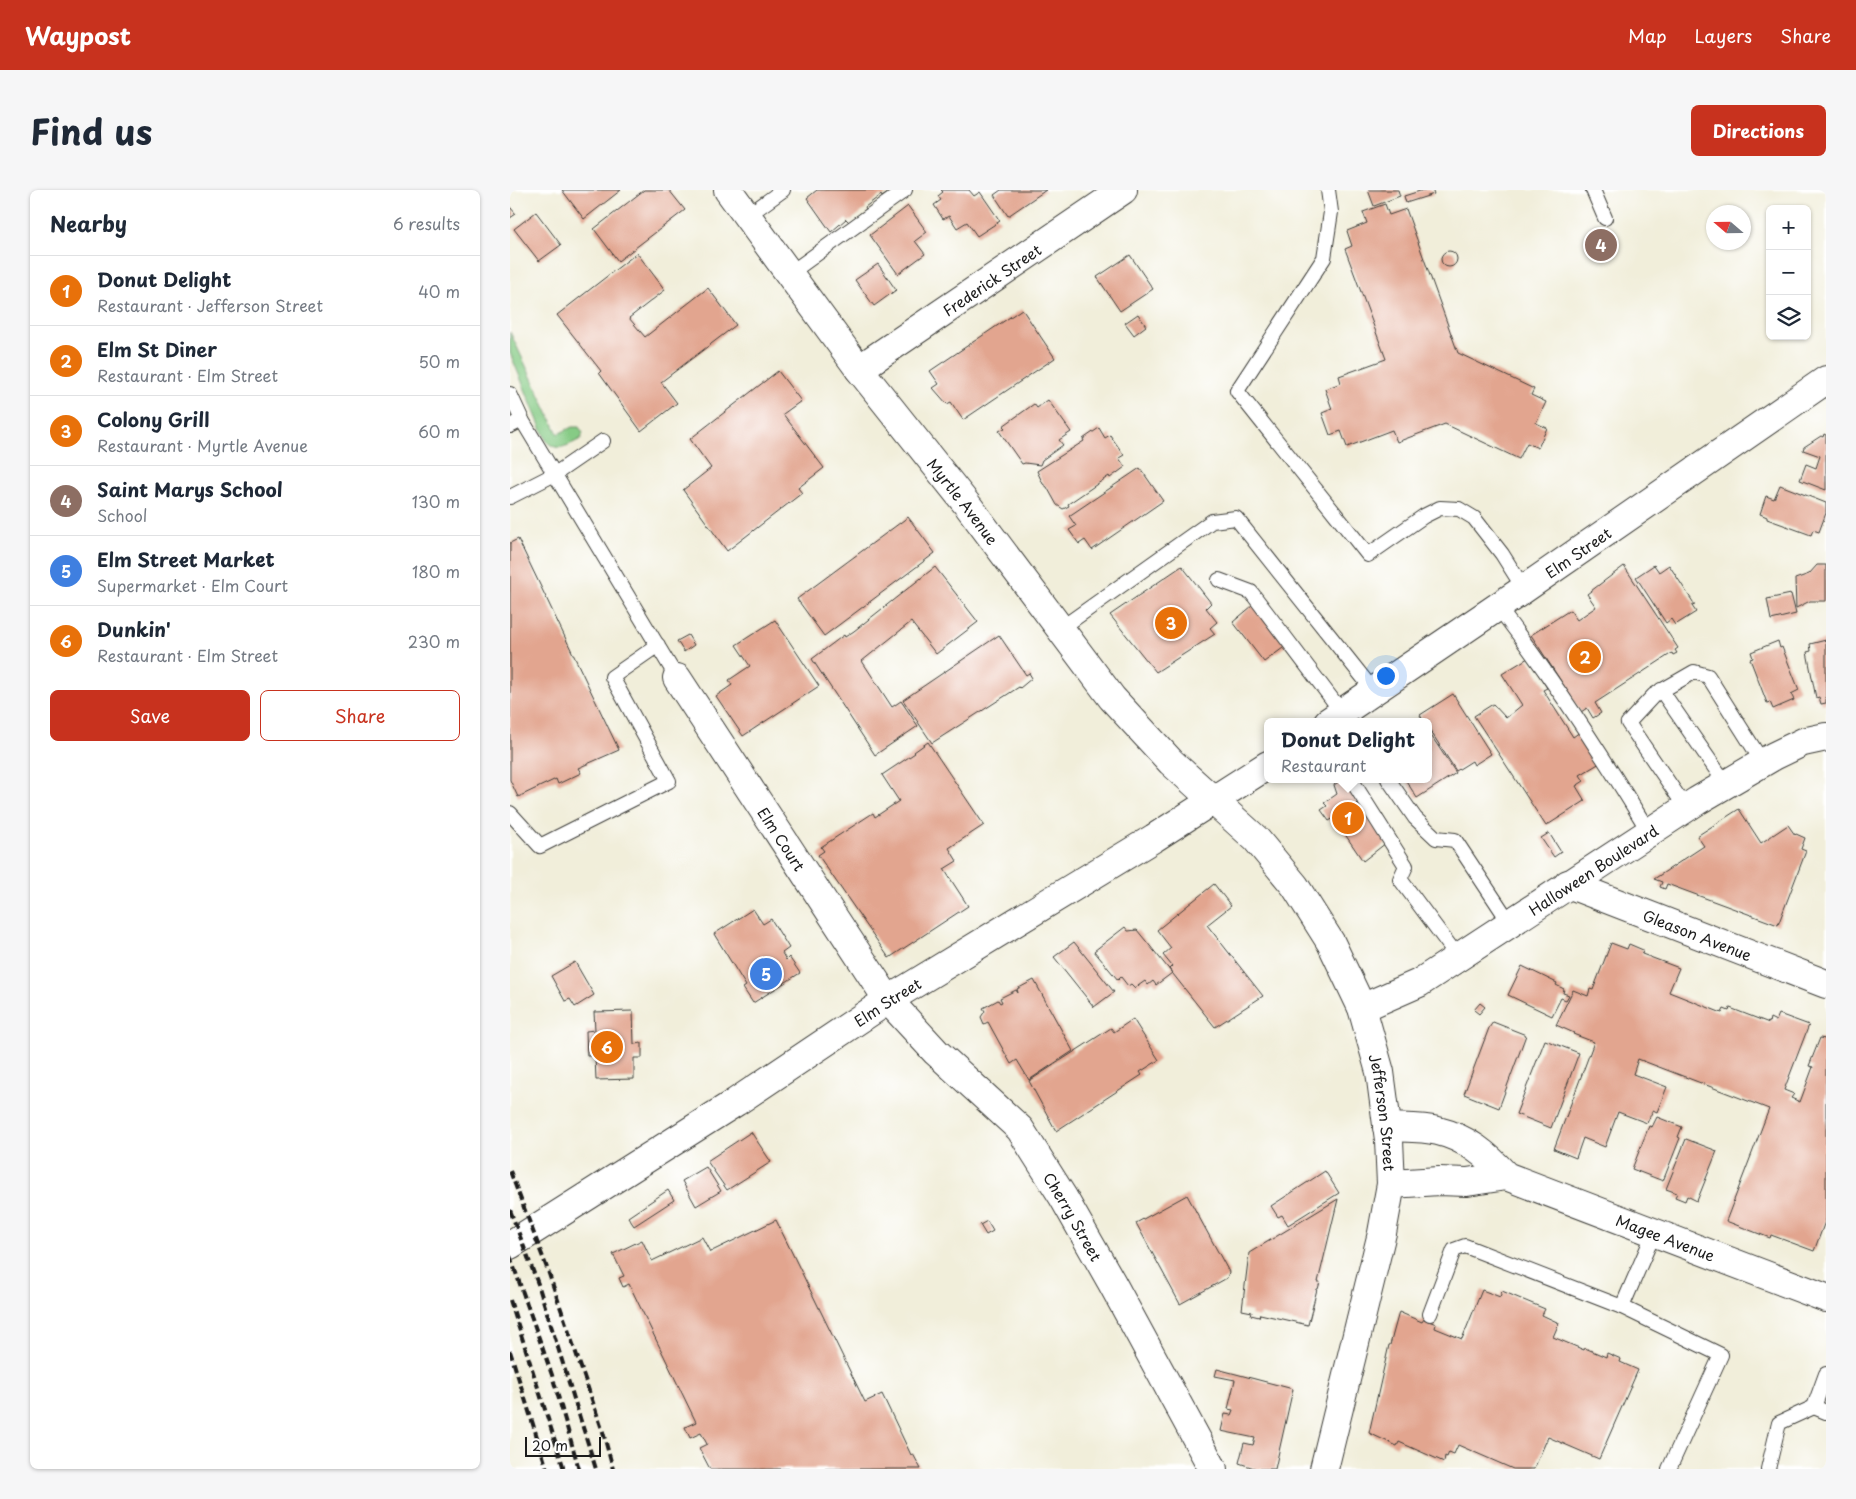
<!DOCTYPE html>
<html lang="en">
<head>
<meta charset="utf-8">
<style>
  :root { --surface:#fff; --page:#f6f6f7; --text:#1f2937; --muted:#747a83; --line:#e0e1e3; --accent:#c8321e }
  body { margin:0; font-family:"Playpen Sans",sans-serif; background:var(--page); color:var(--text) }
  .controls { position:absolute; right:15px; top:15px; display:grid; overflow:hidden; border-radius:8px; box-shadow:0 1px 4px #0004 }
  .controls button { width:45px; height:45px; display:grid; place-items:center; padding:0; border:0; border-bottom:1px solid var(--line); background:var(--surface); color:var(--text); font:25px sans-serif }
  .compass { position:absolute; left:1196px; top:15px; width:45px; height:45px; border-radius:50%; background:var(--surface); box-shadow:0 1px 4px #0004; rotate:290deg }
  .scale { position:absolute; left:15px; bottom:12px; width:76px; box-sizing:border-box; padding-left:5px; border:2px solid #1c1c1c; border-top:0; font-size:14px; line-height:18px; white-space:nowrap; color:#1c1c1c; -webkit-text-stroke:4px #fff; paint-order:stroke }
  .you { position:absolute; left:875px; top:485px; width:18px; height:18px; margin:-12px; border:4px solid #fff; border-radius:50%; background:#1a73e8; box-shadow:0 0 0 8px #1a73e833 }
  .badge { display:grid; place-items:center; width:32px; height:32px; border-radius:50%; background:var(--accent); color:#fff; font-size:16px; font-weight:700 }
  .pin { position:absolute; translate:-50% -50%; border:2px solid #fff; box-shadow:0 1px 5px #0006 }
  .popup { position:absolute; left:754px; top:528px; width:168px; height:65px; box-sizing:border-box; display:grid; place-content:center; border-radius:8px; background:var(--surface); filter:drop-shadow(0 1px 4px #0005); font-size:16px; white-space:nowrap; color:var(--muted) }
  .popup b { font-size:19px; color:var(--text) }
  .popup::after { content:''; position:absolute; left:50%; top:100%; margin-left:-10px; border:10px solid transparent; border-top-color:var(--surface) }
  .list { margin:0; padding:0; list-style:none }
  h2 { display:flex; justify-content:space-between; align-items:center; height:65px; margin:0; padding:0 20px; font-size:21px }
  h2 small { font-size:16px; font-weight:400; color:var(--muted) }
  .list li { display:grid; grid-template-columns:32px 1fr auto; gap:15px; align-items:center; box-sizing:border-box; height:70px; padding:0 20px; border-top:1px solid var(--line) }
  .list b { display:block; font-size:19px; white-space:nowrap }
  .list p { margin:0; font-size:16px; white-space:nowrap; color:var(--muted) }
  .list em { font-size:16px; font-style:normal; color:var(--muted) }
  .actions { display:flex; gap:10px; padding:15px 20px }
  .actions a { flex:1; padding:11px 0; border:1px solid var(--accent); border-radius:8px; text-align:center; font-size:18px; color:var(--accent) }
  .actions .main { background:var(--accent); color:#fff }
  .icon { flex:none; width:28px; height:28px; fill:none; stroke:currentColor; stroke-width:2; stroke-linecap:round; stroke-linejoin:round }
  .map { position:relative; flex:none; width:1316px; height:1279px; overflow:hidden; border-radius:8px }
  header { display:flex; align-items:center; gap:30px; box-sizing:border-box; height:70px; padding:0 25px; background:var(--accent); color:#fff }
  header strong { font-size:24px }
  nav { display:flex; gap:28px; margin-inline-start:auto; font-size:18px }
  .intro { display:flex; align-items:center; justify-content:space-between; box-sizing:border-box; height:120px; padding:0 30px }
  h1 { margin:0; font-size:35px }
  .button { padding:12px 22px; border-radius:8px; background:var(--accent); color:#fff; font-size:18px; font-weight:700 }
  main { display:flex; gap:30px; padding:0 30px }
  aside { flex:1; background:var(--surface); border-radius:8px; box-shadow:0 1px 4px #0004 }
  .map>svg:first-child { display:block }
</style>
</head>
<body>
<header>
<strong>Waypost</strong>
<nav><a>Map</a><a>Layers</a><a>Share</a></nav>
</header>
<div class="intro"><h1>Find us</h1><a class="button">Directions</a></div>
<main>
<aside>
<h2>Nearby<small>6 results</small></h2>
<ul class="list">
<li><span class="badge" style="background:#e8710a">1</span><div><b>Donut Delight</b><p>Restaurant · Jefferson Street</p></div><em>40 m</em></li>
<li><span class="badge" style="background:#e8710a">2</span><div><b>Elm St Diner</b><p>Restaurant · Elm Street</p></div><em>50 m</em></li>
<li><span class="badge" style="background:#e8710a">3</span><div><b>Colony Grill</b><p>Restaurant · Myrtle Avenue</p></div><em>60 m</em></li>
<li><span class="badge" style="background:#8d6e63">4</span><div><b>Saint Marys School</b><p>School</p></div><em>130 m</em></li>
<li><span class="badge" style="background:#3f7fe0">5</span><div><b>Elm Street Market</b><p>Supermarket · Elm Court</p></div><em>180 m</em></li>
<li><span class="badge" style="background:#e8710a">6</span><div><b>Dunkin'</b><p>Restaurant · Elm Street</p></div><em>230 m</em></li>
</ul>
<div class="actions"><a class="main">Save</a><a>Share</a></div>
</aside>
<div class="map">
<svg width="1316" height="1279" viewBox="0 0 1316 1279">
  <rect width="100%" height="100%" fill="#fff"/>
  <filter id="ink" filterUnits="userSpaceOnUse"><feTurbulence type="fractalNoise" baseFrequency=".02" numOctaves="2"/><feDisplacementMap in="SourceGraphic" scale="10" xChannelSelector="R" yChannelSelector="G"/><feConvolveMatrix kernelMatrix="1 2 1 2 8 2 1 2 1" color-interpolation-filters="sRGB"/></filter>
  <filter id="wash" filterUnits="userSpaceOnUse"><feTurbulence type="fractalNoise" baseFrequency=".0096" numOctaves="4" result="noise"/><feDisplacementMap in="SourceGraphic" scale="20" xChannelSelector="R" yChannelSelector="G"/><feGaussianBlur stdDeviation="1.12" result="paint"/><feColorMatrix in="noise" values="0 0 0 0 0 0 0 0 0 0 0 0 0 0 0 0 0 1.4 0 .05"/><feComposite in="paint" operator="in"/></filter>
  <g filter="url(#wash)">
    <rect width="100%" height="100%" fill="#f1eeda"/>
    <!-- green -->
    <path fill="#86cb85" stroke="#517450" d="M0 142 48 244 62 237H69L73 243 71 249C58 255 46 264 36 250L0 163Z"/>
    <g id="blocks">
      <!-- building -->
      <g fill="#e2a58f">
        <polygon points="52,0 111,0 74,29"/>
        <polygon points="134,0 159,0 175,20 108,71 84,39"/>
        <polygon points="307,0 382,0 372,7 371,5 355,17 356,19 339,32 336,29 321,42 297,8"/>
        <polygon points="431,0 459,0 464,6 470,2 490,31 467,46 457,32 447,38 439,26 433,29 424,15 431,10 428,6 433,2"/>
        <polygon points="491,0 536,0 498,26 484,5"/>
        <polygon points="858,0 888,0 890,6 864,16"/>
        <polygon points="913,0 922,0 924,4 896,13 894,6"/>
        <polygon points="875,14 879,25 896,19 948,163 1024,199 1021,205 1036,212 1026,233 1037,238 1028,258 1017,253 1009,269 935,234 887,252 882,240 837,257 831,241 820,245 812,223 822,219 815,199 831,193 829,186 876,169 835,59 842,56 837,41 857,33 853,22"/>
        <polygon points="398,16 417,42 405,51 415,64 388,84 360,45"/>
        <polygon points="0,17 6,24 0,28"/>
        <polygon points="26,22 51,55 29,71 4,39"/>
        <circle cx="939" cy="69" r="8"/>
        <polygon points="127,63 155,100 119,128 135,147 198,98 226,135 151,192 167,213 131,241 89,183 91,181 47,125"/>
        <polygon points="620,65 643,99 610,121 587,87"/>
        <polygon points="368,74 386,100 364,116 345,90"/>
        <polygon points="512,119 545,168 453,230 441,212 437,214 423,198 429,194 420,181"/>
        <polygon points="628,124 636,136 624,145 615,133"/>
        <polygon points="268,181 291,211 273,224 314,278 288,298 292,303 217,361 173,300 201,278 180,249"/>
        <polygon points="538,210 561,242 549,250 553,255 532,270 530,275 515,273 512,274 489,241 495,238 493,236 524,214 527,218"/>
        <polygon points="589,238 595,248 600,245 614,265 609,268 615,277 600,288 599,286 558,314 559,316 553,319 547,315 537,297 533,294 527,281 574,251 573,249"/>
        <polygon points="1314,244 1316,245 1316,300 1290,290 1296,274 1306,278 1310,266 1293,260 1294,257 1311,246 1313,247"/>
        <polygon points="630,278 653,311 582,360 575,350 569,354 559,340 566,336 559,326"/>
        <polygon points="1270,295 1316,313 1316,323 1309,342 1303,340 1301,345 1257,329 1257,327 1250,324 1256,306 1264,309"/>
        <polygon points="398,327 425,363 314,446 287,409"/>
        <polygon points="8,349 109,560 68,578 71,583 48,594 46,589 8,607 0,590 0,353"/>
        <polygon points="1144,375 1149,382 1159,375 1185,415 1182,416 1186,422 1165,435 1161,429 1156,433 1126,387"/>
        <polygon points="1307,375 1316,375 1316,411 1300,411 1286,418 1285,389 1299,384"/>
        <polygon points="672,376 701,413 696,418 707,432 700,438 705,444 646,482 600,425"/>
        <polygon points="1114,376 1168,458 1165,460 1167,463 1163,465 1162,463 1085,513 1091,523 1083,528 1077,518 1071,522 1021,445 1060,420 1067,430 1086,417 1077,404"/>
        <polygon points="425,377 468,432 426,464 401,432 352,471 382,517 391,511 408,536 365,565 302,469 334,445 335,447 344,441"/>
        <polygon points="1281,404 1286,424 1261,430 1257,409"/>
        <polygon points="742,416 748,416 777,455 754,472 723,432"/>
        <polygon points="265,430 309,496 233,546 206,506 222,495 219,490 240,476 226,455"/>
        <polygon points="178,445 184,455 174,462 167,451"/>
        <polygon points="489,445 516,485 519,483 522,488 510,498 509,497 422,553 393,510"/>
        <polygon points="1316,450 1316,513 1311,514 1309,507 1306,508 1297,462 1301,461 1300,454"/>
        <polygon points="1268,451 1270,458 1272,457 1289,500 1281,504 1284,510 1263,519 1260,512 1257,513 1240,469 1243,468 1241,462"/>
        <polygon points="1018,468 1037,498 1033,500 1063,547 1070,542 1090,573 1070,585 1074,591 1066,596 1075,611 1036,636 964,526 983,514 996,528 1012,515 992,484"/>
        <polygon points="943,504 981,564 964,575 962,571 946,581 918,537 918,532 914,532 910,525"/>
        <polygon points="918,541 946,583 907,608 895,589 918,589"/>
        <polygon points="418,552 474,635 439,658 447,671 434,679 458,716 379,768 308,665 314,661 311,657 363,623 365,627 389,611 372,585 405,563 404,562"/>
        <polygon points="832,589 876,653 853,671 824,628 819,631 811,620 817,616 814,613 827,604 824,595"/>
        <polygon points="1229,619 1251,653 1278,635 1285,645 1286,644 1295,648 1291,659 1296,661 1268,735 1157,694 1155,699 1150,697 1152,692 1144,689 1194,656 1187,646"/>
        <polygon points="1039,643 1051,662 1044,667 1031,648"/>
        <polygon points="704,694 721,716 697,735 753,806 705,837 659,779 662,776 653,765 661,758 647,740"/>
        <polygon points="243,719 253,734 261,729 279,758 272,763 276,770 279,767 290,783 243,813 233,798 236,796 204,744"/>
        <polygon points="615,737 618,741 627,740 662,783 646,795 643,791 638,795 635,791 625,798 621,794 618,796 611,787 608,790 584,761"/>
        <polygon points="564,752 604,802 584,817 544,767"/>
        <polygon points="1101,753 1117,759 1119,754 1133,760 1132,764 1169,778 1159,802 1212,823 1214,819 1219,821 1220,818 1259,833 1260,828 1266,831 1269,824 1299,835 1274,900 1284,904 1281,908 1290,912 1303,877 1299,876 1310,848 1315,849 1316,846 1316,1029 1304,1061 1261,1045 1260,1048 1216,1031 1259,919 1128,869 1123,884 1157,897 1147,922 1143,920 1137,933 1108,922 1095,957 1073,948 1066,968 1044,959 1084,852 1063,844 1064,843 1046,835 1063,800 1078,806 1080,799 1083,800"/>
        <polygon points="65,772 84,805 65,817 60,809 55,811 41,786"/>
        <polygon points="1012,776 1047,793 1046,795 1054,799 1053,803 1059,805 1056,810 1051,808 1042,826 998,805"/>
        <polygon points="524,790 563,861 519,890 507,870 501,874 478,832 474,834 471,827 475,821 473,818 488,810 490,813 492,812 490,808 506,800 508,803 507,799"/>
        <polygon points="970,813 975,817 969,824 964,820"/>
        <polygon points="123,821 124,854 132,853 132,868 124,868 124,889 86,890 85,866 77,866 76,841 85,840 84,822"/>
        <polygon points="623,829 649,870 630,882 632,885 546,941 519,891 601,838 604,842"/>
        <polygon points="983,832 1016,845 989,918 954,904 979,838"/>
        <polygon points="1035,850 1069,863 1041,938 1006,924"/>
        <polygon points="1147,927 1172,937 1168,947 1170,948 1153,991 1122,979 1139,936 1142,937"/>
        <polygon points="241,942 261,972 217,1000 197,971"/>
        <polygon points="1176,949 1207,961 1187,1011 1177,1006 1175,1011 1165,1007 1167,1003 1156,999"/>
        <polygon points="196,977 211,1001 186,1016 172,991"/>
        <polygon points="815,981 829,1003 778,1035 772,1025 768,1027 761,1016"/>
        <polygon points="158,1000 164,1010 124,1036 118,1027"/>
        <polygon points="677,1005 719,1082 717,1088 670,1114 626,1033"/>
        <polygon points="828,1009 808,1092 810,1092 808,1099 807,1099 798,1135 750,1124 749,1127 741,1125 742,1122 732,1120 739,1063"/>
        <polygon points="266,1030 355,1212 372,1204 401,1265 403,1264 411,1279 200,1279 189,1258 197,1254 191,1243 180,1248 175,1237 186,1232 119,1094 113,1097 109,1088 114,1086 103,1064 132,1050 142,1071 192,1047 200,1062"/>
        <polygon points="477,1031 483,1041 476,1045 470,1035"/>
        <polygon points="972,1100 990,1107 992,1101 1035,1119 1032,1125 1049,1133 1043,1147 1074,1160 1075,1158 1096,1167 1097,1163 1111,1169 1110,1172 1128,1180 1089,1269 1038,1247 1024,1279 1003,1279 948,1255 944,1264 939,1262 937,1267 935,1266 934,1272 889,1252 887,1256 859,1243 879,1155 880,1155 889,1122 912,1132 914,1129 926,1134 925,1138 952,1149"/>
        <polygon points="707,1179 783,1199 765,1279 747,1279 729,1273 734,1253 743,1255 745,1248 711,1241 715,1224 721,1225 723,1220 718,1219 725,1190 705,1186"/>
      </g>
    </g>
  </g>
  <g filter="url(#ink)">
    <use href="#blocks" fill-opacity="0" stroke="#3c3c38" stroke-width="1"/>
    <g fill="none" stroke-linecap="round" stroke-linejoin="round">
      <defs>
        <g id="service">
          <polyline points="818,0 821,22 814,68 727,201 858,365 914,326 930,318 949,319 964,328 992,364 1014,399"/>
          <polyline points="1083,0 1095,28"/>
          <polyline points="237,26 273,0"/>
          <polyline points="279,84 395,0"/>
          <polyline points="0,204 12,230 167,488"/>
          <polyline points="0,236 12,230"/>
          <polyline points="0,307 45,284 93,251"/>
          <polyline points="709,390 741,402 834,525"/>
          <path d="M988 417C1043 489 1092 564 1139 642"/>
          <polyline points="550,439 702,331 726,328 863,500"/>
          <polyline points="1151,500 1216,594"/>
          <polyline points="841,589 896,676 890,689 948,767"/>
          <polyline points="878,589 905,628 926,648 945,650 1000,733"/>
          <polyline points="1176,618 1118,533 1144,505 1184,482 1198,486 1253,573"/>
          <polyline points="0,623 30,656 159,591 102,487 148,455"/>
          <polyline points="1144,1043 1112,1117 1211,1165 1159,1279"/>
          <polyline points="920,1124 944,1060 955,1056 1112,1117"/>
          <polyline points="1316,1184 1304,1217 1316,1222"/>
          <polyline points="1258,1279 1269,1233 1304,1217"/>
        </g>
        <g id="minor">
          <path id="s1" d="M349 179 613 0"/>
          <path id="s2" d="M167 488 378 810 426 862 510 939 553 1007 602 1093 703 1279"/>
          <path id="s3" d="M1058 694 1316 794"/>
          <path id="s4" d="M852 818 909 793 1187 611 1264 566 1293 552 1316 547"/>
          <path id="s5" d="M877 937C894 938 912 937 928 941 957 948 977 965 996 986L1316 1108"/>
          <polyline points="881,994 929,991 957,992 996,986"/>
        </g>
        <g id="tertiary">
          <path id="s6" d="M218 0 349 179 459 317 602 508 661 572 746 649 785 696 821 753 852 818 870 882 879 950 881 994 872 1043 814 1279"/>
        </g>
        <g id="secondary">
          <path id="s7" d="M818 532 1014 399 1316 190"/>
          <path id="s8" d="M0 1055 226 912 378 810 644 648 758 575"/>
        </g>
      </defs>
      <!-- service casing -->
      <use href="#service" stroke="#3c3c38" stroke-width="16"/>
      <!-- minor casing -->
      <use href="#minor" stroke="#3c3c38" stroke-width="30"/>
      <!-- tertiary casing -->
      <use href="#tertiary" stroke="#3c3c38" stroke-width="30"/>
      <!-- secondary casing -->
      <use href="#secondary" stroke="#3c3c38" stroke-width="30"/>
      <!-- service -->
      <use href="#service" stroke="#fff" stroke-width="14"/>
      <!-- minor -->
      <use href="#minor" stroke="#fff" stroke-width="28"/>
      <!-- tertiary -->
      <use href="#tertiary" stroke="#fff" stroke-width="28"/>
      <!-- secondary -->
      <use href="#secondary" stroke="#fff" stroke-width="28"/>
      <!-- rail -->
      <g stroke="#1c1c1c" stroke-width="4" stroke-dasharray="8 4" stroke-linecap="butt">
        <polyline points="0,981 37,1078 93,1242 103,1279"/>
        <polyline points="0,1020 28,1094 86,1279"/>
        <polyline points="0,1066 42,1185 69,1279"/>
        <polyline points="0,1110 54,1279"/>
        <polyline points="0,1161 37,1279"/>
      </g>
    </g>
  </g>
  <g text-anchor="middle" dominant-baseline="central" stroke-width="4" stroke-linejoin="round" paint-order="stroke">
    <!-- street labels -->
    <g font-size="15" fill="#1c1c1c" stroke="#fff">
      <text stroke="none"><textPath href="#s1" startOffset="160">Frederick Street</textPath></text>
      <text stroke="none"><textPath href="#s6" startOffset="390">Myrtle Avenue</textPath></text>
      <text stroke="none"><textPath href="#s7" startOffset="302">Elm Street</textPath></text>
      <text stroke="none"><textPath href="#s2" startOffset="192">Elm Court</textPath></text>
      <text stroke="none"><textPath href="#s4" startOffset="270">Halloween Boulevard</textPath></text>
      <text stroke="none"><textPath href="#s3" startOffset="139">Gleason Avenue</textPath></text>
      <text stroke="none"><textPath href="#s8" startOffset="449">Elm Street</textPath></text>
      <text stroke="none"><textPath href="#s6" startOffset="1146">Jefferson Street</textPath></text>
      <text stroke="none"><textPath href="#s2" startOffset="672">Cherry Street</textPath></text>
      <text stroke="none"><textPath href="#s5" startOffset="305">Magee Avenue</textPath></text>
    </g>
  </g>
</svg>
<div class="controls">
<button>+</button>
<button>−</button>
<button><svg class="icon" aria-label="layers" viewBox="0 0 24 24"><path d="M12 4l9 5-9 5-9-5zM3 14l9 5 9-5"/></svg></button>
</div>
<svg class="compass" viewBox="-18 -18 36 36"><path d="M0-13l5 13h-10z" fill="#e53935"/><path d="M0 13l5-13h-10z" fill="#747a83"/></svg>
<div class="scale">20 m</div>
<div class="you"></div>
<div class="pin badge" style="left:838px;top:628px;background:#e8710a">1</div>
<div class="popup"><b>Donut Delight</b>Restaurant</div>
<div class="pin badge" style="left:1075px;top:467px;background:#e8710a">2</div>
<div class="pin badge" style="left:661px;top:433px;background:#e8710a">3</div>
<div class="pin badge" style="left:1091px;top:55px;background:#8d6e63">4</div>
<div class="pin badge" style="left:256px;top:784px;background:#3f7fe0">5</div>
<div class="pin badge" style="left:97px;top:857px;background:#e8710a">6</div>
</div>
</main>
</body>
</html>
